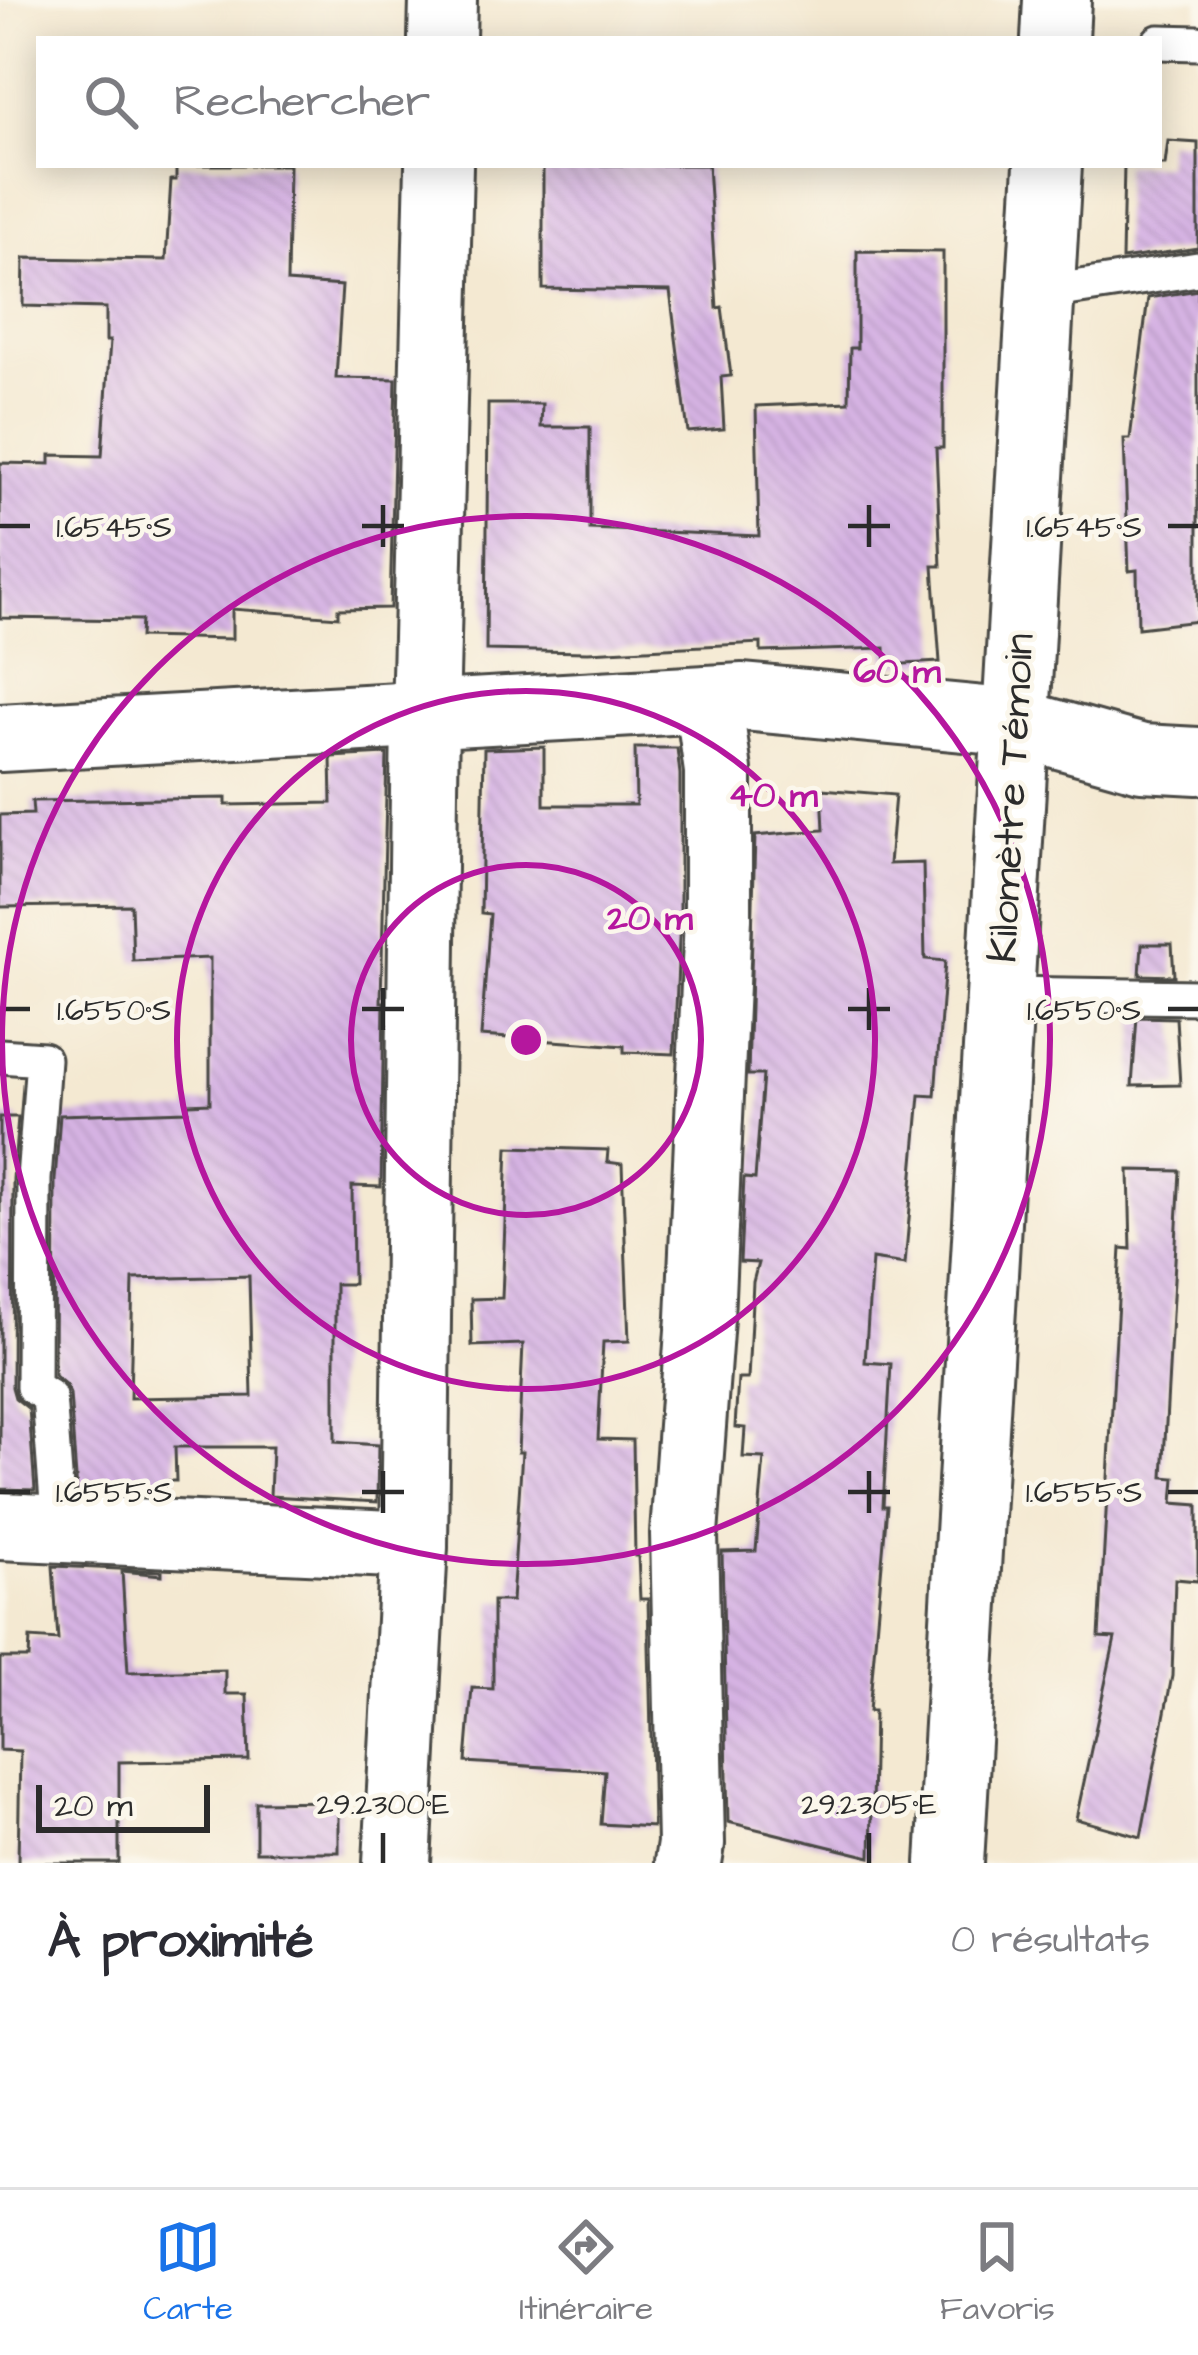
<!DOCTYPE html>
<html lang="fr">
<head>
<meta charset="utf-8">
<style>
  :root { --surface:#fff; --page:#f7f7f7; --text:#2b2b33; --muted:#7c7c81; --line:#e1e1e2; --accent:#1a73e8 }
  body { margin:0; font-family:"Architects Daughter",sans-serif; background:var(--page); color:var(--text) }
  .scale { position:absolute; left:36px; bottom:30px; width:174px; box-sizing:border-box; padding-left:12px; border:6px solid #2b2b2b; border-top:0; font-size:33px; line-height:42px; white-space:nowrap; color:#2b2b2b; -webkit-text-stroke:9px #fbf7ec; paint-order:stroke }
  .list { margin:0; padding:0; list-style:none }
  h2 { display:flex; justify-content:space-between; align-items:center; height:156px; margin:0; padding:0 48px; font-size:51px }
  h2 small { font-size:39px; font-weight:400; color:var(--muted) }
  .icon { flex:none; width:66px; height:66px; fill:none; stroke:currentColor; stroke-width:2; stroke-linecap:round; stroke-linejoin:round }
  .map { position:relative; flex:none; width:1198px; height:1863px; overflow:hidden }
  .search { position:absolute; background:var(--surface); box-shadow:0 6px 30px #0003; left:36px; right:36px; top:36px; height:132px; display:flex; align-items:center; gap:30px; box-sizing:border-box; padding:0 42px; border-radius:0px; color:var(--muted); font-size:45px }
  .sheet { height:324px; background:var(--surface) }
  nav { display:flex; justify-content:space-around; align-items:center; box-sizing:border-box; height:168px; border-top:3px solid var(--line); background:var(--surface); font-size:33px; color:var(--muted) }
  nav a { display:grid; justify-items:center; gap:6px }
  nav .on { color:var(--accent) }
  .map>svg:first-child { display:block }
</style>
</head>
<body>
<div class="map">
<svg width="1198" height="1863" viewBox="0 0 1198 1863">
  <defs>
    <pattern id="building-back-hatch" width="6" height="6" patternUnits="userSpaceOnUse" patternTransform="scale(3)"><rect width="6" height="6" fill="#d6b3e3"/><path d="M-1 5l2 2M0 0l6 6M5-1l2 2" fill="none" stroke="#b89ac3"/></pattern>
  </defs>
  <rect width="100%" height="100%" fill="#fbf7ec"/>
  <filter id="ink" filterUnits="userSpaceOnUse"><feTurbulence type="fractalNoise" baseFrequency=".00833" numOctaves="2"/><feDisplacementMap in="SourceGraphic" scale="24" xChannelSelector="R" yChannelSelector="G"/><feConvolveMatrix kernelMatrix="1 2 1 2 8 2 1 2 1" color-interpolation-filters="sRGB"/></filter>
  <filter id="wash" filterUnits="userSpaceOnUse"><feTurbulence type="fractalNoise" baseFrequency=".004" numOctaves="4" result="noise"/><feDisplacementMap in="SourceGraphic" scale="48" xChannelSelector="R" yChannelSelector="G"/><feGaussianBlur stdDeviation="2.7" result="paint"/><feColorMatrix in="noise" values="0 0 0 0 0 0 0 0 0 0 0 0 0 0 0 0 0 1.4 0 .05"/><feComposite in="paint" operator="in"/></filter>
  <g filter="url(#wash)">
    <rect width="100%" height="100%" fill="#f4e9d2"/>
    <g id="blocks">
      <!-- building -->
      <g fill="url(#building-back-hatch)" fill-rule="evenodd">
        <polygon points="1168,141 1198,143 1198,248 1122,259 1124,165 1165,165"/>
        <polygon points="176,165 289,165 287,282 342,286 336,378 396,379 390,608 338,609 338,617 232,609 232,639 140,637 141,620 0,618 0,463 50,464 50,455 102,456 110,341 106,341 106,308 23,306 24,258 166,260 171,180 176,180"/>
        <polygon points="543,165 708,165 717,308 722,307 731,376 721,377 724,429 688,432 670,291 543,289"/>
        <polygon points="857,251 943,252 943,448 936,448 941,566 933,566 940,662 886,665 885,648 761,652 761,643 588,652 486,650 488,404 542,404 541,427 590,427 590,529 759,536 756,406 849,402 850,348 857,348"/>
        <polygon points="1198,290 1198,621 1138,628 1137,570 1129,571 1124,439 1130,439 1148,298"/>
        <polygon points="544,747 544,805 636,805 635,748 677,748 680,774 680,917 674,1054 624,1052 624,1046 481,1036 490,914 481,913 484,749"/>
        <path d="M387 754 381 1002H384L381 1187 352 1186 353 1284H335V1442L378 1445 377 1502 270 1496 272 1447H175L176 1481H166L165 1496 77 1492 70 1394 66 1385 54 1375 55 1180 60 1115 188 1111V1104L210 1103V958L133 961 131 905 0 907V815L33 814 32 801 226 798V805L332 803 331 757ZM249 1276 252 1396 130 1398 133 1279Z"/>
        <polygon points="822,789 895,795 889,864 923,863 925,959 945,961 935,1096 920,1095 905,1264 872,1259 865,1362 891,1364 883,1506 887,1506 869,1711 874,1711 871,1857 728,1822 722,1552 756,1551 764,1458 743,1457 745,1428 735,1427 738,1379 748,1379 753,1282 758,1263 740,1262 744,1178 755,1179 763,1075 748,1075 755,836 824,830"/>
        <polygon points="1142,944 1172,944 1174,976 1140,975"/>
        <polygon points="1137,1017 1176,1018 1180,1085 1132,1086"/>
        <polygon points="0,1117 18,1117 13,1179 12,1387 15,1398 29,1409 35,1490 0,1489"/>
        <polygon points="508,1147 608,1150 607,1162 622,1164 629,1341 603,1342 598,1439 633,1440 635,1556 638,1556 640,1599 648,1599 653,1827 601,1824 605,1771 466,1762 472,1688 493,1689 493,1601 512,1601 522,1452 518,1452 523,1344 472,1346 471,1299 502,1298"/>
        <polygon points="1129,1170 1180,1171 1163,1477 1175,1478 1173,1503 1198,1505 1198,1581 1175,1579 1172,1676 1141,1837 1076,1819 1115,1638 1099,1637 1121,1248 1131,1249"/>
        <polygon points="53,1566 162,1571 162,1575 122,1571 128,1672 225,1670 225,1694 247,1694 249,1760 119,1762 119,1863 18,1863 20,1751 0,1750 0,1658 29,1658 30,1638 58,1640"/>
        <polygon points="339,1801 339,1852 256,1852 256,1802"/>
      </g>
    </g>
  </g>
  <g filter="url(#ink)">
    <use href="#blocks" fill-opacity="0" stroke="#494844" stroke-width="3"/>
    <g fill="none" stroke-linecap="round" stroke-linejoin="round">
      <defs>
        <g id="service">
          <polyline points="1159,42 1198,43"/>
          <polyline points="1041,293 1198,269"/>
          <polyline points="1000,994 1198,997"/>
          <polyline points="0,1056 43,1059 34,1179 33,1387 49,1397 59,1528"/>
        </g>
        <g id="minor">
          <polyline points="442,39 443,0"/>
          <polyline points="0,738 743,697 1017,723 1142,758 1198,761"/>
          <polyline points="0,1526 414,1545"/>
          <polyline points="397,1863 414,1545 425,716 439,165"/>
          <polyline points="688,1863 691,1844 684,1534 700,1318 718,918 718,771 708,699"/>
        </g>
        <g id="secondary">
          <polyline points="1055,39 1057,0"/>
          <polyline points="950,1863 1048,165"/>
        </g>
      </defs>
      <!-- service casing -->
      <use href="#service" stroke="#494844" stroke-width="39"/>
      <!-- minor casing -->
      <use href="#minor" stroke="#494844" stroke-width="72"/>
      <!-- secondary casing -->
      <use href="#secondary" stroke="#494844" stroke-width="72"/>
      <!-- service -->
      <use href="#service" stroke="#fff" stroke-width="33"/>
      <!-- minor -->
      <use href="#minor" stroke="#fff" stroke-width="66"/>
      <!-- secondary -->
      <use href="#secondary" stroke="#fff" stroke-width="66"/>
    </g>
  </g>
  <!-- ticks -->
  <path fill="none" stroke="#2b2b2b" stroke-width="4.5" d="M383 505V547M869 505V547M0 526H30M362 526H404M848 526H890M1168 526H1198M383 988V1030M869 988V1030M0 1009H30M362 1009H404M848 1009H890M1168 1009H1198M383 1471V1513M869 1471V1513M0 1492H30M362 1492H404M848 1492H890M1168 1492H1198M383 1833V1863M869 1833V1863"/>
  <!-- distance rings -->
  <g fill="none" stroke="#b5179e" stroke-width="6">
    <circle cx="526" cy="1040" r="175"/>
    <circle cx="526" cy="1040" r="349"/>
    <circle cx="526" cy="1040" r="524"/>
  </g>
  <g text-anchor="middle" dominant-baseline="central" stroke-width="9" stroke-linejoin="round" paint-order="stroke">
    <!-- street labels -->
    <g font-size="42" fill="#2b2b2b" stroke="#fbf7ec">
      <text transform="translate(1012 798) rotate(-87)">Kilomètre Témoin</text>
    </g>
  </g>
  <g font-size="30" text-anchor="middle" fill="#2b2b2b" stroke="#fbf7ec" stroke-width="9" stroke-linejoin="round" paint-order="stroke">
    <text x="114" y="537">1.6545°S</text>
    <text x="1084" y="537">1.6545°S</text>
    <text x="114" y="1020">1.6550°S</text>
    <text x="1084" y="1020">1.6550°S</text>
    <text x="114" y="1502">1.6555°S</text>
    <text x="1084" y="1502">1.6555°S</text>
    <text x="383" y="1814">29.2300°E</text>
    <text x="869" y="1814">29.2305°E</text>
  </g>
  <circle cx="526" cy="1040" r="18" fill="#b5179e" stroke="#fbf7ec" stroke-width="6"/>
  <g font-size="36" text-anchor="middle" font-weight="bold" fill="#b5179e" stroke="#fbf7ec" stroke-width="9" stroke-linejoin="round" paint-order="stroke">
    <text x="897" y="682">60 m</text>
    <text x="773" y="806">40 m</text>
    <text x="650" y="929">20 m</text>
  </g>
</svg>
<div class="scale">20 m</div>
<div class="search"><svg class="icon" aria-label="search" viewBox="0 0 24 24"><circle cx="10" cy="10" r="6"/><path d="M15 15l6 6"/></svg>Rechercher</div>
</div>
<section class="sheet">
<h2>À proximité<small>0 résultats</small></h2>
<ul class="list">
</ul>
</section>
<nav>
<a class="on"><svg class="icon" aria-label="map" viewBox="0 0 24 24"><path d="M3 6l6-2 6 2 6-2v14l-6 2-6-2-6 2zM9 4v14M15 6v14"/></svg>Carte</a>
<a><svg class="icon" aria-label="directions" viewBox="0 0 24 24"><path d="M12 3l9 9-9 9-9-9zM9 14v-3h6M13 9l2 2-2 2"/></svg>Itinéraire</a>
<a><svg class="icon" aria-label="saved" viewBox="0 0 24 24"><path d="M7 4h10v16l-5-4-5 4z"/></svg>Favoris</a>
</nav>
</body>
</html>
